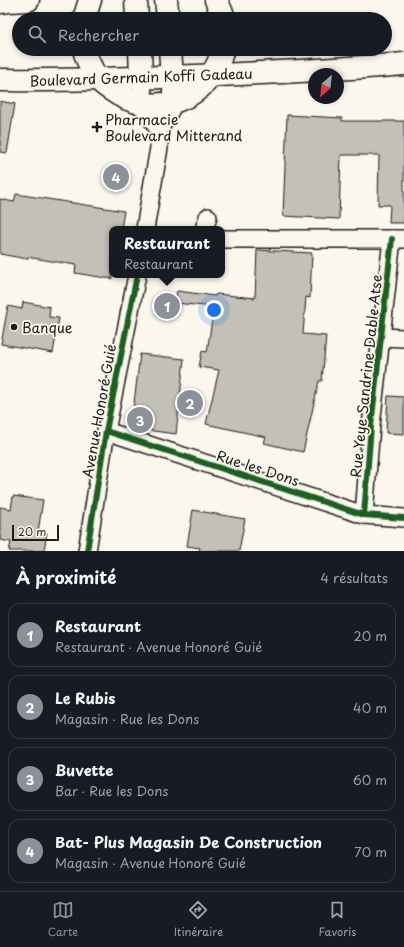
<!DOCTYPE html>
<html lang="fr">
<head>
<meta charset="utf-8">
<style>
  :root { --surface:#171b24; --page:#242831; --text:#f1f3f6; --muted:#9ea1a6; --line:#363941; --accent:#8c9099 }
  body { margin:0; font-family:"Playpen Sans",sans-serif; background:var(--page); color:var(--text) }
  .compass { position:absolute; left:308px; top:68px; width:36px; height:36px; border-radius:50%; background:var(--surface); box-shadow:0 2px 6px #0003; rotate:207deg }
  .scale { position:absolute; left:12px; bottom:10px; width:47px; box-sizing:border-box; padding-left:4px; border:2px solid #1c1c1c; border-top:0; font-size:11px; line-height:14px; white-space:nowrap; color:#1c1c1c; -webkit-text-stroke:3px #fbf7ec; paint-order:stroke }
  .you { position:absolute; left:214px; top:310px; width:14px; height:14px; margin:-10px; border:3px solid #fff; border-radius:50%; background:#1a73e8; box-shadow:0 0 0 6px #1a73e833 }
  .badge { display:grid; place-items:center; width:26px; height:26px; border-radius:50%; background:var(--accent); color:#fff; font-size:13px; font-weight:700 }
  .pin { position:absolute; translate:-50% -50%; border:2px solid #fff; box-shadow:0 1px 4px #0006 }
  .popup { position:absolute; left:109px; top:226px; width:116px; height:52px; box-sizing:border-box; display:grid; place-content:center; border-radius:8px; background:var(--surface); filter:drop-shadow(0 1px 3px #0005); font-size:13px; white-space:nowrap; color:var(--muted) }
  .popup b { font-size:15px; color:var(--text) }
  .popup::after { content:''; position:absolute; left:50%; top:100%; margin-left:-8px; border:8px solid transparent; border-top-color:var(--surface) }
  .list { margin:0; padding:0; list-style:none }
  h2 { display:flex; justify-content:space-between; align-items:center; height:52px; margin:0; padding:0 16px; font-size:17px }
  h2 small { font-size:13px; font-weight:400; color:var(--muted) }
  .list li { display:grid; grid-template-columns:26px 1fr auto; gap:12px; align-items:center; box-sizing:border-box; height:64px; margin:0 8px 8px; padding:0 8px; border:1px solid var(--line); border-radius:12px }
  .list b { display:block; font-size:15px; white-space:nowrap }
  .list p { margin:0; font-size:13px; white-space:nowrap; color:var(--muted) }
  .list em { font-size:13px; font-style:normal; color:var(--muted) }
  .icon { flex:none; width:22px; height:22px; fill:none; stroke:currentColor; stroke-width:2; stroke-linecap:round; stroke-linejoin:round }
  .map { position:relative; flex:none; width:404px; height:551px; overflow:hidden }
  .search { position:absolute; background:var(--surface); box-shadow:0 2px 6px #0003; left:12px; right:12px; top:12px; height:44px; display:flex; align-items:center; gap:10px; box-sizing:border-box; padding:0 14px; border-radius:22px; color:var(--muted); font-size:15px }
  .sheet { height:340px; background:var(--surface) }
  nav { display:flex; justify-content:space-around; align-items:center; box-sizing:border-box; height:56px; border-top:1px solid var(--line); background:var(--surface); font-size:11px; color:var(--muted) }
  nav a { display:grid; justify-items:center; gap:2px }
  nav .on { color:var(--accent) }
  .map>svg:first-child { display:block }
</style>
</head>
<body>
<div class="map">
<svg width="404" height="551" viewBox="0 0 404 551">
  <rect width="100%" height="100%" fill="#fbf7ec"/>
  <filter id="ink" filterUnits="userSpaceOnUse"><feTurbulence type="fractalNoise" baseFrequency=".025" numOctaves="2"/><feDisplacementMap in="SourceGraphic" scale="8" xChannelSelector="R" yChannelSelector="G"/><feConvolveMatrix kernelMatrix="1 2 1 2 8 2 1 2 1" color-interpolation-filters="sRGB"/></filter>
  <g filter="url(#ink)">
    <!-- building -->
    <g fill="#c3c0b8" stroke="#1c1c1c">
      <polygon points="0,101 15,104 7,153 0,152"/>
      <polygon points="287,115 342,118 342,121 404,121 404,223 389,223 390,205 378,205 379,155 341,155 339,219 283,216"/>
      <polygon points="16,194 124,211 121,229 112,229 112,279 75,273 76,265 27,257 27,259 0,254 0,199 14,202"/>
      <polygon points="257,250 312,253 310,298 306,297 303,334 326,336 322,381 319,381 303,452 264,443 266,437 206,424 219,370 199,367 202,351 207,352 214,307 175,303 177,291 215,296 216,294 255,298"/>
      <polygon points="23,302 50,307 49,317 59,318 53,353 1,344 8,306 22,309"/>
      <polygon points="140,354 184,359 176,434 131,428"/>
      <polygon points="388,396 404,397 404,434 386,433"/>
      <polygon points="13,496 43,500 38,532 47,533 44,551 9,551 11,542 0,540 0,507 11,509"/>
      <polygon points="193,510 245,519 239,551 199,551 200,548 187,546"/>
    </g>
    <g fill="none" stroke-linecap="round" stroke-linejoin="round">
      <defs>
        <g id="minor">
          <polyline points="141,78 145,109 159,130"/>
          <polyline points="145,229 152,188 159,148 159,130 171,109 172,77"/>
          <polyline points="204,229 208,217"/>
          <polyline points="222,239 404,239"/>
          <polyline points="381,337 404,338"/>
          <polyline points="106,431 364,515 404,518"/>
          <polyline points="364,515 371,426 392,239"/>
          <polyline points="87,551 106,431 137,275"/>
        </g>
        <g id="major">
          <polyline points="136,0 137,19"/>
          <polyline points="166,0 168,19"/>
          <polyline points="216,0 223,15 224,19"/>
          <polyline points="0,2 9,1 28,0"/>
          <polyline points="84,19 90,0"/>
          <path d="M84 49C86 58 93 73 98 79 101 83 106 86 110 89 153 121 210 101 223 49"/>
          <polyline points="140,49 141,78"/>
          <polyline points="170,49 172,77"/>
          <path d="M0 80C65 81 130 78 195 76 265 73 334 70 404 64"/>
        </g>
      </defs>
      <!-- minor casing -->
      <use href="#minor" stroke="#1c1c1c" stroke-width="20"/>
      <!-- major casing -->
      <use href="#major" stroke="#1c1c1c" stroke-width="25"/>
      <!-- minor -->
      <use href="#minor" stroke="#fbf7ec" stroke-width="17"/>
      <!-- major -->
      <use href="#major" stroke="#fbf7ec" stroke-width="22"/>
      <defs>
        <g id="cycleway">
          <polyline points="106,431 364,515 404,518"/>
          <polyline points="364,515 371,426 392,239"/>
          <polyline points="87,551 106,431 137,275"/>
        </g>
      </defs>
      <!-- cycleway casing -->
      <use href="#cycleway" stroke="#fbf7ec" stroke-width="8"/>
      <!-- cycleway -->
      <use href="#cycleway" stroke="#1b5e20" stroke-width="6"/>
    </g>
  </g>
  <!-- markers -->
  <g fill="#1c1c1c" stroke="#fbf7ec" stroke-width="1.5">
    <path d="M95 121h4v4h4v4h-4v4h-4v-4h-4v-4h4z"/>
    <circle cx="14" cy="327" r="4"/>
  </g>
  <g text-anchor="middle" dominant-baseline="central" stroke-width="3.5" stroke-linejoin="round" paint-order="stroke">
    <!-- street labels -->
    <g font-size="14" fill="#1c1c1c" stroke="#fbf7ec">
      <text transform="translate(141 77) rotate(-2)">Boulevard Germain Koffi Gadeau</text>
      <text transform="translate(366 376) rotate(-84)">Rue Yeye Sandrine Dable Atse</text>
      <text transform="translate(99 411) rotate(-80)">Avenue Honoré Guié</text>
      <text transform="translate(258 468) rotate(18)">Rue les Dons</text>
    </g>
    <!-- poi labels -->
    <g font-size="14" fill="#1c1c1c" stroke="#fbf7ec" text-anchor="start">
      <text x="105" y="119">Pharmacie<tspan x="105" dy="16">Boulevard Mitterand</tspan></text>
      <text x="22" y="327">Banque</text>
    </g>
  </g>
</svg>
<svg class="compass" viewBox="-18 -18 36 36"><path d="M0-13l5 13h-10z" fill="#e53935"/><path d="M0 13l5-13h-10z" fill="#9ea1a6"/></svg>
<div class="scale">20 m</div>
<div class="you"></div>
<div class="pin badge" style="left:167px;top:306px">1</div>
<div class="popup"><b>Restaurant</b>Restaurant</div>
<div class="pin badge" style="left:190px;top:403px">2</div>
<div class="pin badge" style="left:140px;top:420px">3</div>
<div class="pin badge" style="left:116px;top:177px">4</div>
<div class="search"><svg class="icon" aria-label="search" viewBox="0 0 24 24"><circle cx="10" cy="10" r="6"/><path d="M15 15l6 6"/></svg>Rechercher</div>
</div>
<section class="sheet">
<h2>À proximité<small>4 résultats</small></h2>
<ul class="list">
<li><span class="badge">1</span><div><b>Restaurant</b><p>Restaurant · Avenue Honoré Guié</p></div><em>20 m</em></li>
<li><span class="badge">2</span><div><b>Le Rubis</b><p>Magasin · Rue les Dons</p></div><em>40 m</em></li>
<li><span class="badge">3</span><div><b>Buvette</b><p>Bar · Rue les Dons</p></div><em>60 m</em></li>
<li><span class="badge">4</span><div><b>Bat- Plus Magasin De Construction</b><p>Magasin · Avenue Honoré Guié</p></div><em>70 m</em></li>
</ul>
</section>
<nav>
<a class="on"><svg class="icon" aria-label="map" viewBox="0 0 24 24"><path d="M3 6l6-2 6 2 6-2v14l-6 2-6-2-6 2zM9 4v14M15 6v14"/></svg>Carte</a>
<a><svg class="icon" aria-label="directions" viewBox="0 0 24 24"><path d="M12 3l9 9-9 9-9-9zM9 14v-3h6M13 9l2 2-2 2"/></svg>Itinéraire</a>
<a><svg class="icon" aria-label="saved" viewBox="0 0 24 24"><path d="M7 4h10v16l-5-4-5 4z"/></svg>Favoris</a>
</nav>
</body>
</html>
